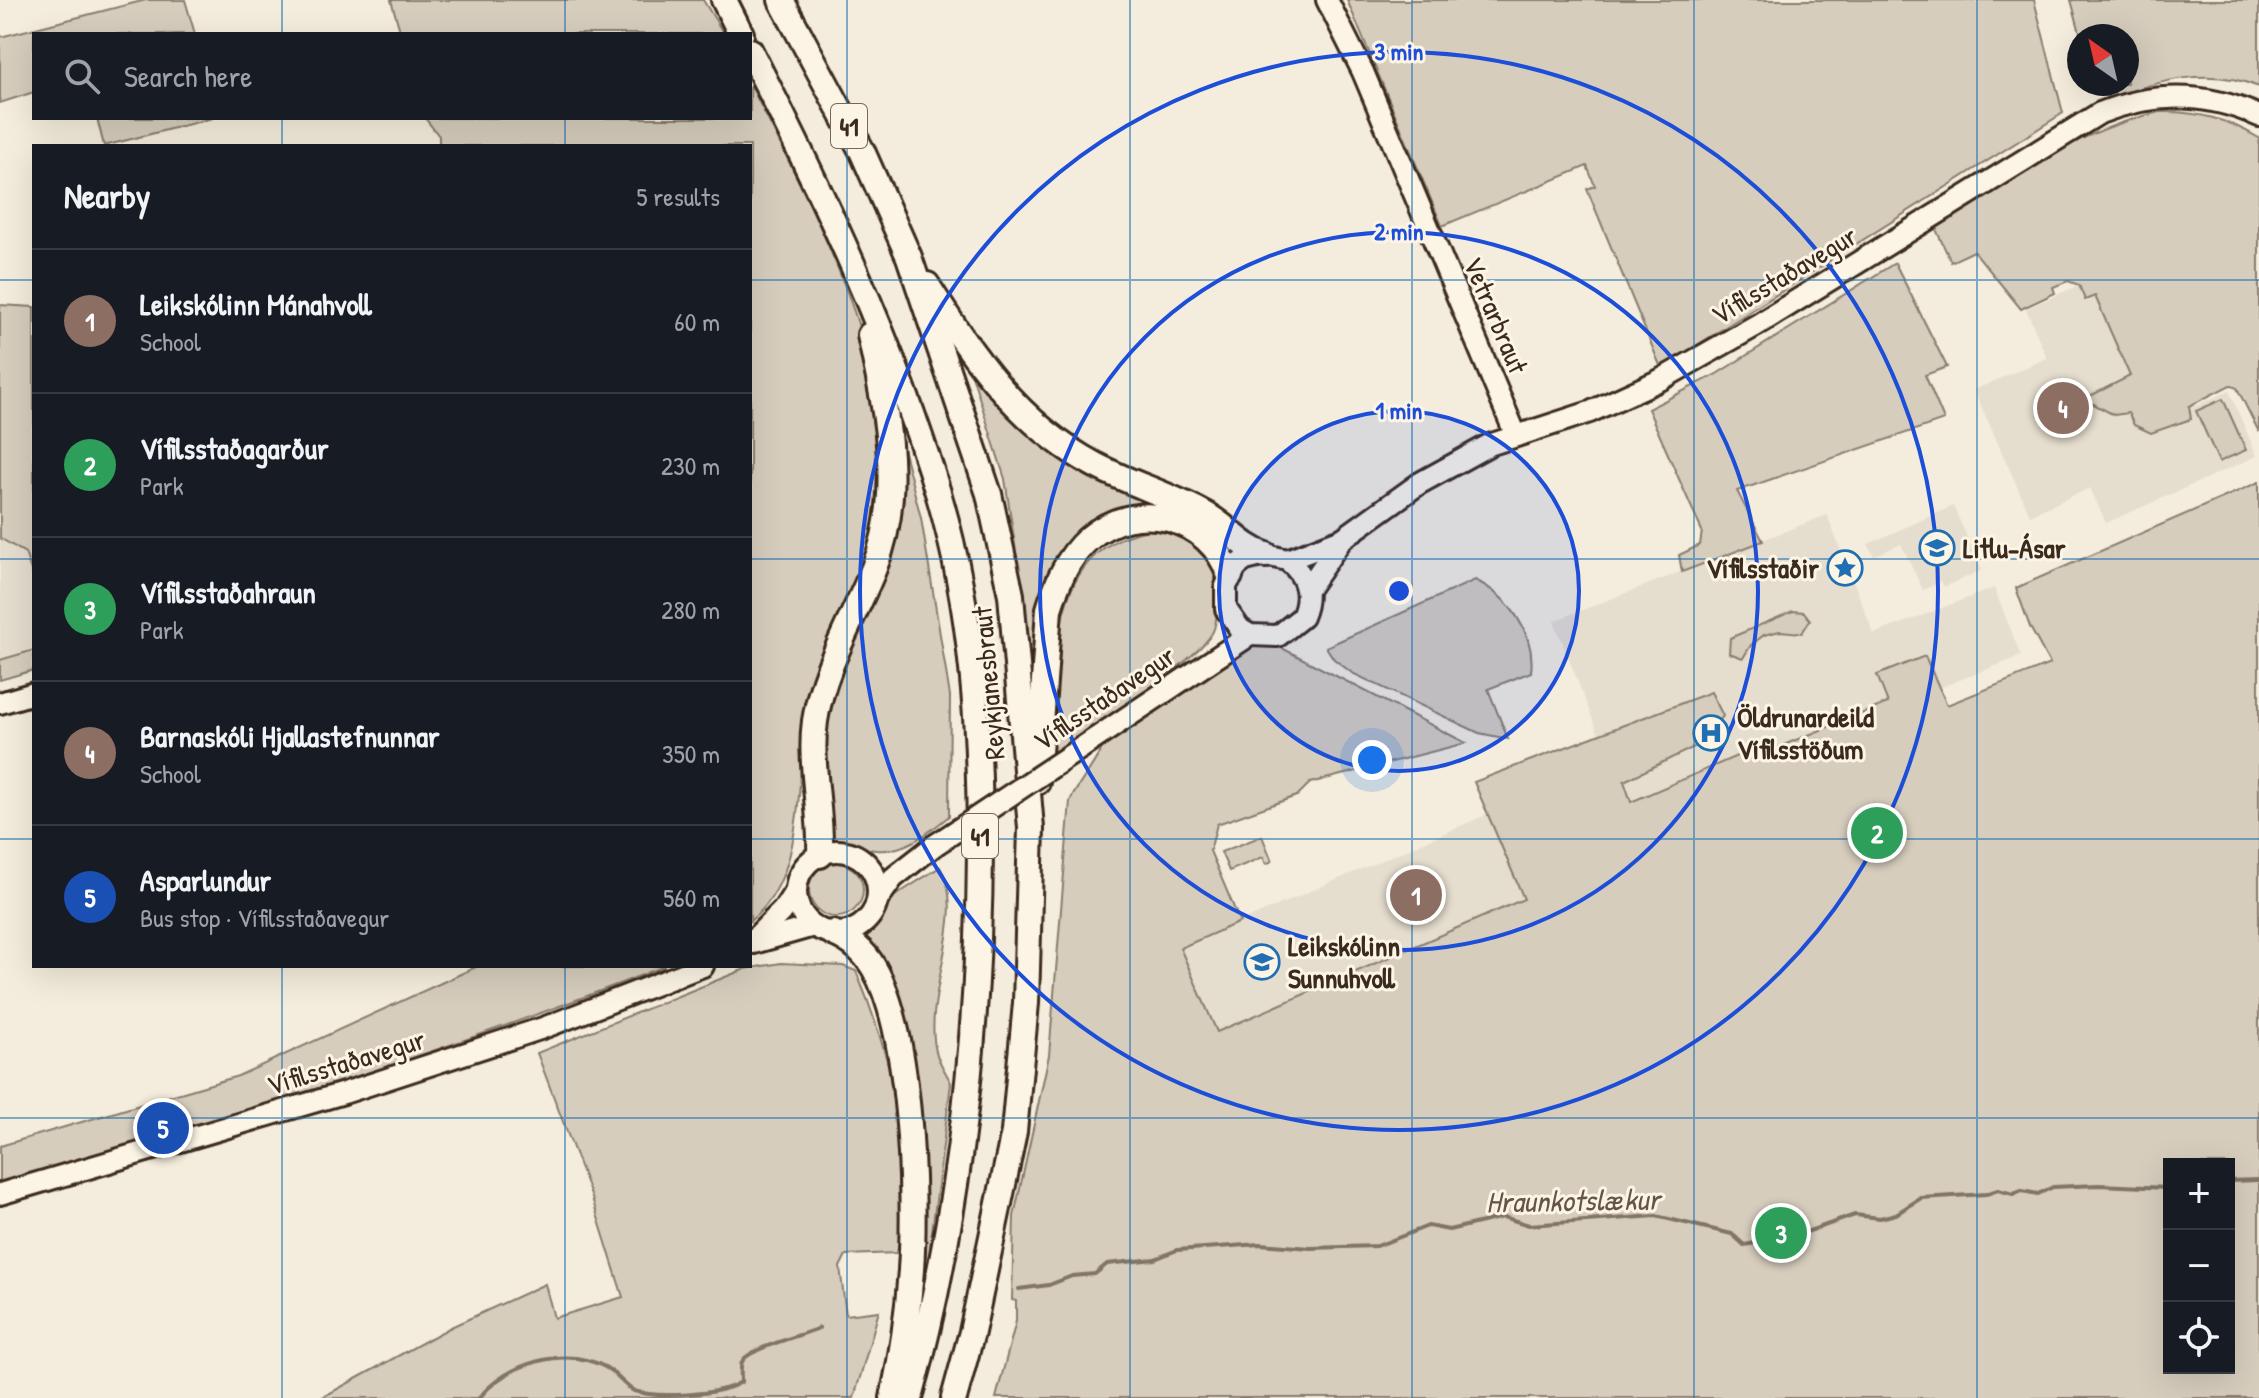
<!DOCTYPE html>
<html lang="en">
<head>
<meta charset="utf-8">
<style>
  :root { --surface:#171b24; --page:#20242c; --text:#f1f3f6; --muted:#9ea1a6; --line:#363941; --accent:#1f6fb2 }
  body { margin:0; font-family:"Patrick Hand",sans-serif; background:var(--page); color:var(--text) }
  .controls { position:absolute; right:24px; bottom:24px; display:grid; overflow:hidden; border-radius:0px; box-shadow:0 8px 32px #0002 }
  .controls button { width:72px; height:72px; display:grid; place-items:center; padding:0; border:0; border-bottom:2px solid var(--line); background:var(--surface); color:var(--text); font:40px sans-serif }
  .compass { position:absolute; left:2067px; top:24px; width:72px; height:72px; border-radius:50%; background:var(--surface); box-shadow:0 8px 32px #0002; rotate:326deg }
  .you { position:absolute; left:1372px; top:760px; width:28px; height:28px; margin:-20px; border:6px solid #fff; border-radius:50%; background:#1a73e8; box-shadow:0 0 0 12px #1a73e833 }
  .badge { display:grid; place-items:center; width:52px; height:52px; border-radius:50%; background:var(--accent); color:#fff; font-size:26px; font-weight:700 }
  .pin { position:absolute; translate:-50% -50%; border:4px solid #fff; box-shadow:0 2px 8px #0006 }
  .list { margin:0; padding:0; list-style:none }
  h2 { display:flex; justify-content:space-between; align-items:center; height:104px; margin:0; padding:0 32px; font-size:34px }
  h2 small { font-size:26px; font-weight:400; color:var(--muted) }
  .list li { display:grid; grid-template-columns:52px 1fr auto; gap:24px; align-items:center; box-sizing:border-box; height:144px; padding:0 32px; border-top:2px solid var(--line) }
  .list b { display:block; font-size:30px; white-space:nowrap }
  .list p { margin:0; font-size:26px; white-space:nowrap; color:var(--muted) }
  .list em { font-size:26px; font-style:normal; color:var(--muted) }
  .icon { flex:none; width:44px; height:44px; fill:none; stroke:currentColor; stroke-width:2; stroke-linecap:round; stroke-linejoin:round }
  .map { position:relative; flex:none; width:2259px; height:1398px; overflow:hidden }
  .search { position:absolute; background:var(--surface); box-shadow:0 8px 32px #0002; left:32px; top:32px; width:720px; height:88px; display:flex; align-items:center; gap:20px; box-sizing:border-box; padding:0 28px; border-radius:0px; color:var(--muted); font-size:30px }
  .panel { position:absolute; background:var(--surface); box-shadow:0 8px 32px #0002; left:32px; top:144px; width:720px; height:824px; border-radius:0px }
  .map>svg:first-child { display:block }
</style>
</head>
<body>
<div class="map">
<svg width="2259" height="1398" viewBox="0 0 2259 1398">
  <rect width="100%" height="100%" fill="#f4eddd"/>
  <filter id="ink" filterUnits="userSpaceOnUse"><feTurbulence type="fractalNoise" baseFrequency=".0125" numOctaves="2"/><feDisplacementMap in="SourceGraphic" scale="16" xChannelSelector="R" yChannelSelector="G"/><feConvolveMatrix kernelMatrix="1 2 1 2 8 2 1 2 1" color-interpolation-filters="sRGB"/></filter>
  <g filter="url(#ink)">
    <!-- built -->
    <g fill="#e5ddce">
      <polygon points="2079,285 2094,296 2152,425 2229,391 2257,456 2106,523 2090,488 2030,515 1974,390 2047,358 2026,309"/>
      <polygon points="1953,506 1982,570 1944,587 1941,581 1923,590 1901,544 1874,556 1868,544"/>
      <polygon points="1827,515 1874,634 1994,588 2021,656 1628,809 1554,621"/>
      <polygon points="0,538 25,553 34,579 34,650 0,660"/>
      <polygon points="1488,814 1524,898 1217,1032 1180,948"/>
    </g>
    <!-- green -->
    <g fill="#d6cdbd" stroke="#887c6e" stroke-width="2" fill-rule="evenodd">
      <polygon points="146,0 185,0 195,34 34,34 34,92 0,103 0,37"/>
      <polygon points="391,0 703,0 724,34 401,34"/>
      <polygon points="1347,0 2034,0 2063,113 1661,368 1587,189 1595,186 1587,166 1442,226"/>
      <path d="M2071 0H2259V87C2209 66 2159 81 2111 97L2103 95 2095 84H2127V36H2081Z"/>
      <path d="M750 84C821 227 919 395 868 559 853 607 821 651 810 699 793 769 811 873 750 921V146H439V136L425 118H750Z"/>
      <path d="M2160 112C2197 111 2227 119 2259 138V432L2237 388 2230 385 2189 406 2191 419 2151 433 2134 425 2128 413 2114 415 2084 399 2130 376 2095 296 2085 300 2079 285 2068 281 2053 287 2055 293 2021 309 1974 251 1951 262 1934 225C2006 182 2076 130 2160 112Z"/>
      <polygon points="97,118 213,118 104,146"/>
      <polygon points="1895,263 1947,367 1925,375 1944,420 1737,491 1763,541 1682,572 1679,555 1700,545 1702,531 1648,409 1715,375"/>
      <polygon points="0,305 34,307 34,579 25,553 0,538"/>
      <polygon points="972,375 1025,432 1070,463 1168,507 1086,528 1029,683 1022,592 1005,479"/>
      <polygon points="2223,399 2246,450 2219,462 2196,411"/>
      <path d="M903 448 921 518 950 696 949 816C928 833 905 853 876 850 860 849 844 841 827 840L822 720 897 514Z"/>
      <path d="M2259 482V1398H996L1016 1321V1301L1012 1300 1014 1216 1049 1055 1070 801C1080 781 1094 766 1103 746L1250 644 1278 646 1466 743 1310 783 1297 796 1217 824 1210 851 1240 922 1180 948 1217 1032 1524 899 1474 782 1711 692 1723 716 1718 723 1721 734 1624 781 1631 802 1746 752 1749 759 1888 703 1877 675 1925 656 1947 705 2050 664 2030 627 2016 588ZM2169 1164H2229V1368H2169Z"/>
      <path d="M1158 529 1178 535 1209 555C1215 577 1221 606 1214 629 1205 658 1083 732 1053 753 1057 667 1042 541 1158 529Z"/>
      <path d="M1475 580C1508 596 1536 633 1531 672L1488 689 1508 739 1479 733 1352 673 1334 659 1326 647Z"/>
      <polygon points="1793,611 1804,612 1810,620 1802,633 1780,631 1764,635 1751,645 1743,658 1729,653 1730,638"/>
      <polygon points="34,650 34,670 0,680 0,660"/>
      <polygon points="1262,836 1272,861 1266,864 1263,857 1229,871 1221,852"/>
      <circle cx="836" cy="890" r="27"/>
      <path d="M940 867C970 914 920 1000 937 1055 940 1064 947 1074 951 1083L927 1271 920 1270 873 948 864 934 887 901Z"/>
      <path d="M781 963 843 966 856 971C889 1050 922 1168 897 1253L846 1255 840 1267 846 1315 879 1311 854 1398H321L451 1327 545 1284 554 1318 623 1297 592 1198 537 1053 745 969Z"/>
      <path d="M478 966H665C447 1052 224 1120 0 1185V1146L238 1076Z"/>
    </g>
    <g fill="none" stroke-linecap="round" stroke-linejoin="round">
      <!-- stream -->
      <g stroke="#817466" stroke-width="4">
        <polyline points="2229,1181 2259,1180"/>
        <polyline points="1019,1289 1049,1285 1072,1276 1095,1274 1107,1264 1155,1259 1177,1250 1260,1244 1310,1248 1377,1246 1428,1226 1449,1230 1503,1217 1529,1225 1656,1216 1732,1234 1744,1245 1792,1237 1855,1215 1880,1218 1896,1214 1921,1198 1986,1194 1998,1190 2013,1194 2022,1191 2038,1194 2053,1187 2098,1185 2169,1188"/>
        <path d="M479 1398C507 1363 564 1346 605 1367 616 1373 623 1385 634 1391 656 1398 720 1396 741 1382 741 1376 740 1367 742 1362 747 1349 803 1335 819 1328"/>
      </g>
      <defs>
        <g id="secondary">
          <polyline points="1327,0 1363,72 1515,433"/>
          <path d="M1287 560C1306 575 1312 594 1302 617L1278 636 1250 635 1240 629 1226 609V586L1236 567 1245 560 1266 555 1287 560 1342 539 1420 483 1489 445 1590 412 1660 380 1757 325 2100 113C2153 92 2207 92 2259 116"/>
          <polyline points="1307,590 1342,539"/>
          <polyline points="0,703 34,693"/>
          <polyline points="1081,748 1250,635"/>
          <circle cx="837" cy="892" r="41"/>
          <polyline points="878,899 893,878 935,845"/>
          <polyline points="750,943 783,910 796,890"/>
          <polyline points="754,943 814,926"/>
          <polyline points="0,1194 344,1093 543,1028 703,966"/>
        </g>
        <g id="highway">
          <polyline points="724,0 741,34"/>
          <polyline points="781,0 862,151 909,257 989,494 1011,595 1031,828 1026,1003 1014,1132 972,1332 954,1398"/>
          <path d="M750 51C823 194 893 342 939 496 973 610 980 731 980 850 979 1034 959 1220 910 1398"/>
          <path d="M927 285C973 357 1017 423 1095 465 1129 483 1167 494 1201 512 1226 524 1239 546 1266 555"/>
          <path d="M1037 782 1049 609C1057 583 1067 558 1088 539 1136 497 1210 516 1230 576"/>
          <path d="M820 855C822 811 809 764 815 721 823 667 854 618 874 568 905 493 886 411 870 335"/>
          <path d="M833 933C851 940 864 951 874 968 911 1032 916 1196 911 1270 908 1314 902 1356 893 1398"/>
        </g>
      </defs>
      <!-- secondary casing -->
      <use href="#secondary" stroke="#3b2a1e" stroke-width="26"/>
      <!-- highway casing -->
      <use href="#highway" stroke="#3b2a1e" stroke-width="30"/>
      <!-- secondary -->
      <use href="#secondary" stroke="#fcf5e5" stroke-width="20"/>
      <!-- highway -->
      <use href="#highway" stroke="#fcf5e5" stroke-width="24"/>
      <defs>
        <polyline id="secondary-bridge" points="935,845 1081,748"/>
      </defs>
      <!-- secondary-bridge casing -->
      <use href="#secondary-bridge" stroke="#3b2a1e" stroke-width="26" stroke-linecap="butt"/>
      <!-- secondary-bridge -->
      <use href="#secondary-bridge" stroke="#fcf5e5" stroke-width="20"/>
    </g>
  </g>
  <!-- grid -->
  <path fill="none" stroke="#1f6fb2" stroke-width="2" stroke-opacity="0.55" d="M282 0V34M565 0V34M847 0V1398M1130 0V1398M1412 0V1398M1694 0V1398M1977 0V1398M282 118V146M565 118V146M0 280H34M750 280H2259M0 559H34M750 559H2259M0 839H34M750 839H2259M282 966V1398M565 966V1398M0 1118H2259"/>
  <!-- distance rings -->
  <circle cx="1399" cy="591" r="180" fill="#1d4ed8" fill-opacity=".12"/>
  <g fill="none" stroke="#1d4ed8" stroke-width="4">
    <circle cx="1399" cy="591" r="180"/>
    <circle cx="1399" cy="591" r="359"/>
    <circle cx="1399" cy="591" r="539"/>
  </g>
  <!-- icons -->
  <defs>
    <symbol id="school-ring" viewBox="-11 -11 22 22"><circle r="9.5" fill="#fcf5e5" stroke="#1f6fb2" stroke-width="1.5"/><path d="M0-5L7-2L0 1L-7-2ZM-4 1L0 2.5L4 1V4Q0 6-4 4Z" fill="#1f6fb2"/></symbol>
    <symbol id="sight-ring" viewBox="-11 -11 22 22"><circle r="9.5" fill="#fcf5e5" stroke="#1f6fb2" stroke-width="1.5"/><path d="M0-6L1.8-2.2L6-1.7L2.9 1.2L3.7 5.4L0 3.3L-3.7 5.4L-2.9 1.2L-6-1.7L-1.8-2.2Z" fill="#1f6fb2"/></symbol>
    <symbol id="hospital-ring" viewBox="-11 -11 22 22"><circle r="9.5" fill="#fcf5e5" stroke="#1f6fb2" stroke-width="1.5"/><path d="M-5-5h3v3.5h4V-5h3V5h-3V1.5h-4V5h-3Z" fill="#1f6fb2"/></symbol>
  </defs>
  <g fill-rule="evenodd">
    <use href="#school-ring" x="1917" y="528" width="40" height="40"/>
    <use href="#sight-ring" x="1825" y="548" width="40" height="40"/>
    <use href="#hospital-ring" x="1691" y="713" width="40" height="40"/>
    <use href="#school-ring" x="1242" y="942" width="40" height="40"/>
  </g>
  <g text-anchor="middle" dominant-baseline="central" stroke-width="6" stroke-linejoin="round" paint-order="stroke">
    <!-- shield labels -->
    <g fill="#fcf5e5" stroke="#75675a" stroke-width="2">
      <rect x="831" y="104" width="36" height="44" rx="6"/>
      <rect x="962" y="814" width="36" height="44" rx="6"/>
    </g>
    <g font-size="26" font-weight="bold" fill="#3b2a1e">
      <text x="849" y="126">41</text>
      <text x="980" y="836">41</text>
    </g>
    <!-- street labels -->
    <g font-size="28" fill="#3b2a1e" stroke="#fcf5e5">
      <text transform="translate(1784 275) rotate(-31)">Vífilsstaðavegur</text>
      <text transform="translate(1496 315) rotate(67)">Vetrarbraut</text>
      <text transform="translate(988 683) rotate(-95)">Reykjanesbraut</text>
      <text transform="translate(1104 698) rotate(-34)">Vífilsstaðavegur</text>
      <text transform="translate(346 1062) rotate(-17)">Vífilsstaðavegur</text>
    </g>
    <!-- poi labels -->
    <g font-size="28" font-weight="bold" fill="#3b2a1e" stroke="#fcf5e5" text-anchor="start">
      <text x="1963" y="548">Litlu-Ásar</text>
      <text x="1819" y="568" text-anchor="end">Vífilsstaðir</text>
      <text x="1737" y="717">Öldrunardeild<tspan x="1737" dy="32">Vífilsstöðum</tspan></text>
      <text x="1288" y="946">Leikskólinn<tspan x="1288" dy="32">Sunnuhvoll</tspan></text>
    </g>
    <!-- water labels -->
    <g font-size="30" font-style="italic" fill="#645548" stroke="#fcf5e5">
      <text transform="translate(1573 1200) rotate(-1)">Hraunkotslækur</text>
    </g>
  </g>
  <circle cx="1399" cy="591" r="12" fill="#1d4ed8" stroke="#fcf5e5" stroke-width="4"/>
  <g font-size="24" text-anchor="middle" font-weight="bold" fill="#1d4ed8" stroke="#fcf5e5" stroke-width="6" stroke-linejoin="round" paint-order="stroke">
    <text x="1399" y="60">3 min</text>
    <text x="1399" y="240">2 min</text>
    <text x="1399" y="419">1 min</text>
  </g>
</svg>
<div class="controls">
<button>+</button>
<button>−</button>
<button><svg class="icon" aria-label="locate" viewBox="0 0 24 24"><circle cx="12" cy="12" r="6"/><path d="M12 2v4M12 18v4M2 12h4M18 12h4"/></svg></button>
</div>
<svg class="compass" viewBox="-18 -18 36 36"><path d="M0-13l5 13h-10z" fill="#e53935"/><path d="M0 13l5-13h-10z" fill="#9ea1a6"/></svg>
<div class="you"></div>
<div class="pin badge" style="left:1416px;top:895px;background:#8d6e63">1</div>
<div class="pin badge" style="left:1877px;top:833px;background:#2e9e5b">2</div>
<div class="pin badge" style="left:1781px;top:1233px;background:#2e9e5b">3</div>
<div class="pin badge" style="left:2063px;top:408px;background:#8d6e63">4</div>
<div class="pin badge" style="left:163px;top:1128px;background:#1a4fb4">5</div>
<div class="search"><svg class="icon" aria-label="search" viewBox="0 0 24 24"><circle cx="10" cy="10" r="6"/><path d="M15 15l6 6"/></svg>Search here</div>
<section class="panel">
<h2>Nearby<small>5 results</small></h2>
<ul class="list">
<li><span class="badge" style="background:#8d6e63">1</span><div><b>Leikskólinn Mánahvoll</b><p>School</p></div><em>60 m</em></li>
<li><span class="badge" style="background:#2e9e5b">2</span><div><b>Vífilsstaðagarður</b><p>Park</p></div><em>230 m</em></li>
<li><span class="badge" style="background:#2e9e5b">3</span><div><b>Vífilsstaðahraun</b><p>Park</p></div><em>280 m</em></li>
<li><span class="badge" style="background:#8d6e63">4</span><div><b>Barnaskóli Hjallastefnunnar</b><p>School</p></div><em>350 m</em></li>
<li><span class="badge" style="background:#1a4fb4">5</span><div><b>Asparlundur</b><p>Bus stop · Vífilsstaðavegur</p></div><em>560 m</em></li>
</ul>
</section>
</div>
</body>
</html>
